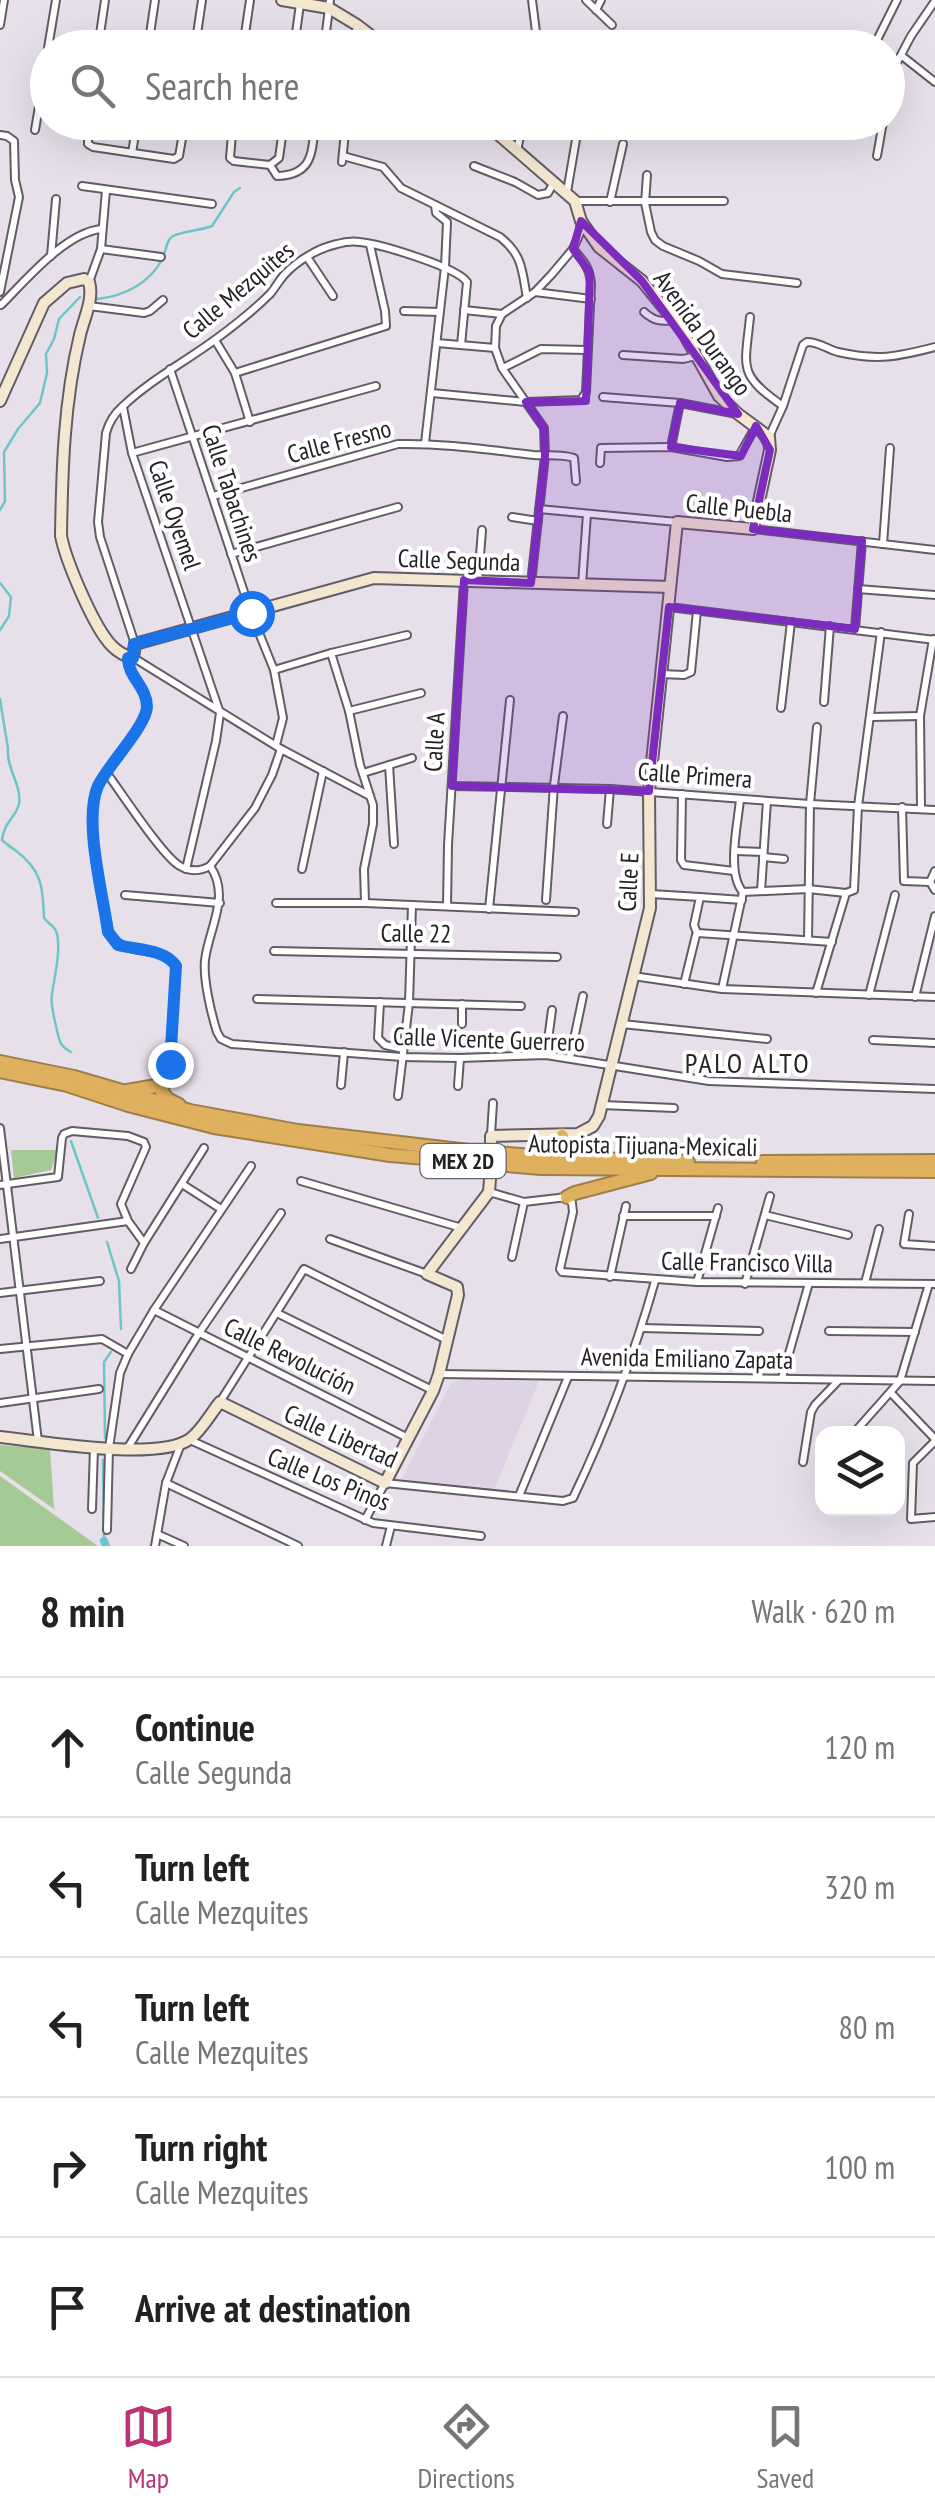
<!DOCTYPE html>
<html lang="en">
<head>
<meta charset="utf-8">
<style>
  :root { --surface:#fff; --page:#f6f6f6; --text:#222; --muted:#767676; --line:#e0e0e0; --accent:#ba3476 }
  body { margin:0; font-family:"PT Sans Narrow",sans-serif; background:var(--page); color:var(--text) }
  .controls { position:absolute; right:30px; bottom:30px; display:grid; overflow:hidden; border-radius:20px; box-shadow:0 10px 40px #0002 }
  .controls button { width:90px; height:90px; display:grid; place-items:center; padding:0; border:0; border-bottom:2px solid var(--line); background:var(--surface); color:var(--text); font:50px sans-serif }
  .stop { position:absolute; width:30px; height:30px; margin:-22px; border:8px solid #1a73e8; border-radius:50%; background:#fff }
  .stop.end { background:#1a73e8; border-color:#fff; box-shadow:0 2px 10px #0008 }
  .list { margin:0; padding:0; list-style:none }
  h2 { display:flex; justify-content:space-between; align-items:center; height:130px; margin:0; padding:0 40px; font-size:42px }
  h2 small { font-size:32px; font-weight:400; color:var(--muted) }
  .list li { display:grid; grid-template-columns:65px 1fr auto; gap:30px; align-items:center; box-sizing:border-box; height:140px; padding:0 40px; border-top:2px solid var(--line) }
  .list b { display:block; font-size:38px; white-space:nowrap }
  .list p { margin:0; font-size:32px; white-space:nowrap; color:var(--muted) }
  .list em { font-size:32px; font-style:normal; color:var(--muted) }
  .icon { flex:none; width:55px; height:55px; fill:none; stroke:currentColor; stroke-width:2; stroke-linecap:round; stroke-linejoin:round }
  .map { position:relative; flex:none; width:935px; height:1546px; overflow:hidden }
  .search { position:absolute; background:var(--surface); box-shadow:0 10px 40px #0002; left:30px; right:30px; top:30px; height:110px; display:flex; align-items:center; gap:25px; box-sizing:border-box; padding:0 35px; border-radius:55px; color:var(--muted); font-size:38px }
  .sheet { height:830px; background:var(--surface) }
  nav { display:flex; justify-content:space-around; align-items:center; box-sizing:border-box; height:140px; border-top:2px solid var(--line); background:var(--surface); font-size:28px; color:var(--muted) }
  nav a { display:grid; justify-items:center; gap:5px }
  nav .on { color:var(--accent) }
  .map>svg:first-child { display:block }
</style>
</head>
<body>
<div class="map">
<svg width="935" height="1546" viewBox="0 0 935 1546">
  <rect width="100%" height="100%" fill="#e7e0eb"/>
  <!-- built -->
  <polygon fill="#ded3e4" points="463,1379 539,1381 495,1488 401,1480 451,1383"/>
  <!-- green -->
  <g fill="#a5ca95">
    <polygon points="11,1150 58,1150 51,1170 14,1178"/>
    <polygon points="0,1445 50,1449 54,1509 0,1471"/>
    <polygon points="0,1476 98,1546 0,1546"/>
  </g>
  <g fill="none" stroke-linecap="round" stroke-linejoin="round">
    <!-- stream -->
    <g stroke="#6cc6c8" stroke-width="2.5">
      <path d="M97 299C125 296 150 283 163 258 166 251 166 240 173 236 180 232 203 230 212 226L234 192 240 188"/>
      <polyline points="0,510 5,501 4,452 18,429 40,403 47,373 46,354 54,339 59,319 80,297"/>
      <polyline points="0,583 11,597 9,616 0,630"/>
      <path d="M0 699 8 749C6 768 22 785 19 804 16 817 4 822 2 840 6 844 11 847 15 850 42 870 43 887 44 918 47 922 52 925 55 929 63 943 54 979 52 994 50 1004 54 1016 56 1026 59 1039 59 1046 71 1052"/>
      <polyline points="71,1141 98,1218"/>
      <polyline points="107,1242 119,1281 121,1329"/>
      <polyline points="105,1438 104,1362 111,1352"/>
      <polyline points="103,1460 104,1541"/>
    </g>
    <!-- canal -->
    <polyline stroke="#6cc6c8" stroke-width="8" points="104,1541 106,1546"/>
    <defs>
      <g id="street">
        <polyline points="532,0 538,48"/>
        <polyline points="586,0 612,25"/>
        <polyline points="596,10 601,0"/>
        <polyline points="0,25 4,0"/>
        <polyline points="48,48 56,0"/>
        <polyline points="98,48 105,0"/>
        <polyline points="148,48 155,0"/>
        <polyline points="195,48 202,0"/>
        <polyline points="243,48 250,0"/>
        <polyline points="294,48 300,4"/>
        <polyline points="324,48 330,0"/>
        <polyline points="354,48 357,25"/>
        <polyline points="873,48 897,0"/>
        <polyline points="902,56 935,82"/>
        <polyline points="888,108 893,70 911,36 935,1"/>
        <polyline points="88,122 88,144 93,147 174,159 179,156 185,122"/>
        <polyline points="233,122 230,158 234,161 270,165 279,158 284,122"/>
        <polyline points="35,130 48,53"/>
        <polyline points="314,131 345,132"/>
        <polyline points="0,135 7,136 14,141 15,180 19,197 0,292"/>
        <polyline points="517,151 523,122"/>
        <polyline points="132,153 137,122"/>
        <path d="M343 156 383 167 401 188 500 237C523 255 522 271 527 298"/>
        <polyline points="877,156 883,122"/>
        <polyline points="342,162 346,122"/>
        <path d="M270 165 277 176C314 175 312 151 315 122"/>
        <polyline points="474,166 515,182 538,195 548,193 554,182"/>
        <polyline points="647,175 645,203 651,232 655,240 663,246 699,261 722,274 797,283"/>
        <polyline points="82,186 212,204"/>
        <polyline points="567,192 579,122"/>
        <polyline points="575,201 724,201"/>
        <polyline points="610,202 623,144"/>
        <polyline points="101,249 161,257"/>
        <polyline points="51,256 56,199"/>
        <polyline points="307,257 333,296"/>
        <polyline points="89,282 101,249 106,190"/>
        <polyline points="535,292 591,299"/>
        <path d="M1 305C26 280 65 233 101 229"/>
        <polyline points="89,306 144,313 150,311 163,300"/>
        <polyline points="464,310 502,314"/>
        <polyline points="404,311 440,312"/>
        <path d="M644 312C654 321 661 322 674 320"/>
        <path d="M750 317C745 368 737 374 783 406"/>
        <polyline points="215,340 235,373 250,422"/>
        <polyline points="437,343 495,348"/>
        <polyline points="623,355 683,359 696,356"/>
        <polyline points="503,368 541,349 587,350"/>
        <polyline points="170,369 251,613 274,670 283,718 276,745"/>
        <polyline points="235,373 386,326 385,311 370,245"/>
        <path d="M432 393 526 402 581 400 586 392 591 284C590 268 583 260 573 249"/>
        <polyline points="603,397 680,403 737,414"/>
        <polyline points="123,407 132,453 220,713 216,741 186,869"/>
        <path d="M769 437 783 406 803 345 807 342C819 342 827 349 838 352 878 361 896 357 935 347"/>
        <polyline points="425,443 445,267 447,222 436,213 435,205"/>
        <polyline points="671,447 680,403"/>
        <polyline points="132,453 376,386"/>
        <polyline points="600,463 601,448 671,447 727,457 739,456 756,426"/>
        <path d="M213 496 398 444C444 443 489 450 534 455 548 456 562 454 574 458L576 481"/>
        <polyline points="539,509 677,522"/>
        <polyline points="512,517 538,521"/>
        <polyline points="753,529 935,550"/>
        <polyline points="883,544 890,448"/>
        <polyline points="231,554 398,507"/>
        <polyline points="478,581 482,530"/>
        <polyline points="531,583 545,456 544,428 502,368 495,348 496,326 502,314 535,292 552,274 573,249 580,233 581,223"/>
        <polyline points="582,584 587,514"/>
        <polyline points="858,589 935,595"/>
        <polyline points="669,607 935,640"/>
        <polyline points="855,629 862,541"/>
        <path d="M135 644 100 537 98 522 106 433C109 422 114 414 122 407 150 380 185 362 216 339 235 325 254 310 270 294 275 288 279 281 284 275 297 261 318 248 337 244 344 242 352 241 360 242 380 244 457 267 467 282L461 345"/>
        <polyline points="331,653 349,711 360,765 373,805 373,824 364,869 365,903"/>
        <path d="M128 658C128 677 147 687 147 707 146 726 108 765 98 786 83 820 102 895 109 932 124 960 160 942 176 966L170 1065 163 1081"/>
        <polyline points="134,658 281,749 370,796"/>
        <polyline points="274,670 331,653 407,635"/>
        <polyline points="662,674 684,675 691,672 697,611"/>
        <polyline points="824,702 830,626"/>
        <polyline points="781,708 791,622"/>
        <polyline points="349,711 421,693"/>
        <polyline points="871,717 920,716"/>
        <polyline points="389,765 394,844"/>
        <path d="M106 772C121 792 163 857 180 866 190 872 201 871 210 866"/>
        <polyline points="363,773 412,758"/>
        <polyline points="452,786 610,789 810,804 935,810"/>
        <polyline points="682,794 681,860 684,865 734,871"/>
        <path d="M740 799C738 824 726 873 743 892"/>
        <polyline points="902,807 904,881 930,882 935,890"/>
        <polyline points="921,808 920,716 933,639"/>
        <polyline points="607,824 610,789"/>
        <polyline points="736,851 763,852"/>
        <polyline points="763,857 784,859"/>
        <path d="M210 866C231 896 209 928 205 960 203 979 211 1013 217 1032L221 1039 232 1044 402 1057 460 1058 546 1055 709 1081 935 1089"/>
        <polyline points="210,866 255,808 272,775 281,749"/>
        <polyline points="302,869 323,771"/>
        <polyline points="930,882 935,871"/>
        <polyline points="761,891 767,801"/>
        <polyline points="743,892 808,889 846,893 854,890 858,806 881,632"/>
        <polyline points="651,894 700,897 694,925 697,933"/>
        <polyline points="125,895 220,903"/>
        <polyline points="700,897 742,900"/>
        <polyline points="546,900 554,785 563,716"/>
        <polyline points="276,903 365,903 575,912"/>
        <polyline points="447,906 448,845 464,581"/>
        <polyline points="489,909 510,700"/>
        <polyline points="808,940 810,804 817,727"/>
        <polyline points="274,951 557,957"/>
        <polyline points="633,976 722,989 935,997"/>
        <polyline points="684,984 696,935 698,933 832,942"/>
        <polyline points="722,989 743,892"/>
        <polyline points="816,993 846,893"/>
        <polyline points="869,995 895,895"/>
        <polyline points="915,997 935,916"/>
        <polyline points="257,999 521,1006"/>
        <polyline points="380,1002 378,1038 385,1045 403,1049"/>
        <polyline points="462,1004 462,1024"/>
        <polyline points="622,1024 767,1039"/>
        <polyline points="873,1040 935,1043"/>
        <polyline points="546,1055 552,1010"/>
        <polyline points="570,1058 583,996"/>
        <polyline points="341,1085 344,1052"/>
        <polyline points="458,1086 460,1058"/>
        <polyline points="398,1096 409,1003 412,905"/>
        <polyline points="602,1105 674,1108"/>
        <polyline points="0,1128 38,1441"/>
        <polyline points="491,1135 493,1103"/>
        <polyline points="301,1181 462,1228"/>
        <polyline points="182,1184 221,1209"/>
        <polyline points="0,1185 58,1177 62,1138 64,1134 72,1131 128,1136 144,1142 146,1147 121,1204 128,1221 144,1243"/>
        <polyline points="489,1192 524,1202 567,1197 572,1203 573,1212 560,1269 562,1272 697,1282 935,1284"/>
        <polyline points="909,1214 904,1244 935,1246"/>
        <polyline points="765,1215 848,1235"/>
        <polyline points="623,1216 716,1216"/>
        <polyline points="0,1239 128,1221"/>
        <polyline points="330,1239 427,1274"/>
        <polyline points="512,1257 524,1202"/>
        <polyline points="131,1269 144,1243 204,1148"/>
        <polyline points="610,1277 626,1206"/>
        <polyline points="697,1282 718,1208"/>
        <polyline points="865,1283 879,1229"/>
        <polyline points="745,1284 770,1196"/>
        <polyline points="0,1293 100,1281"/>
        <polyline points="154,1310 408,1438"/>
        <polyline points="277,1313 432,1390"/>
        <polyline points="642,1328 759,1331"/>
        <polyline points="829,1331 915,1332"/>
        <polyline points="0,1349 102,1339 128,1354"/>
        <polyline points="439,1374 935,1381"/>
        <polyline points="782,1378 809,1283"/>
        <polyline points="891,1393 935,1439"/>
        <polyline points="220,1402 304,1269 447,1340"/>
        <polyline points="0,1403 99,1389"/>
        <polyline points="853,1434 900,1381 929,1284"/>
        <polyline points="190,1440 373,1523 481,1536"/>
        <polyline points="935,1441 913,1463 911,1519 935,1517"/>
        <polyline points="127,1449 199,1333 281,1213"/>
        <polyline points="803,1462 811,1412 815,1405 839,1380"/>
        <polyline points="166,1483 298,1546"/>
        <polyline points="519,1496 568,1377"/>
        <polyline points="92,1509 94,1448"/>
        <path d="M365 1520 385 1483 563 1501 573 1498C606 1429 634 1355 655 1281"/>
        <polyline points="107,1530 109,1448 120,1373 128,1354 154,1310 251,1166"/>
        <polyline points="157,1534 184,1546"/>
        <polyline points="155,1546 166,1483 181,1444"/>
        <polyline points="386,1546 391,1526"/>
      </g>
      <g id="secondary">
        <polyline points="282,0 329,8 357,25 387,48"/>
        <polyline points="484,122 575,201 581,221 599,247 642,281 682,330 719,396 738,414 769,437 770,450 753,529 677,522 649,791 650,908 599,1116 593,1126 578,1134 491,1136 491,1144"/>
        <path d="M0 401 44 303 67 283 84 279 89 282C94 299 84 318 80 335 64 401 62 469 61 536 66 561 94 628 112 646 118 652 125 656 133 658L135 644 374 578 670 587"/>
        <path d="M0 1437C41 1441 157 1462 190 1439 202 1430 211 1413 220 1402L385 1483 433 1391 439 1374 458 1295 457 1287 427 1274 489 1192 490 1179"/>
      </g>
      <g id="highway">
        <polyline points="0,1062 74,1077 190,1111 298,1131 469,1151 561,1158 688,1162"/>
        <polyline points="0,1071 67,1085 128,1105 214,1127 390,1155 541,1168 935,1171"/>
        <polyline points="127,1091 156,1086 163,1082 162,1092 167,1099 179,1105"/>
        <polyline points="561,1158 562,1136"/>
        <polyline points="763,1162 935,1161"/>
        <polyline points="567,1197 575,1193 651,1173"/>
      </g>
    </defs>
    <!-- street casing -->
    <use href="#street" stroke="#625c65" stroke-width="10"/>
    <!-- secondary casing -->
    <use href="#secondary" stroke="#625c65" stroke-width="14"/>
    <!-- highway casing -->
    <use href="#highway" stroke="#9e7e4a" stroke-width="16"/>
    <!-- street -->
    <use href="#street" stroke="#fff" stroke-width="6"/>
    <!-- secondary -->
    <use href="#secondary" stroke="#f5e7cf" stroke-width="10"/>
    <!-- highway -->
    <use href="#highway" stroke="#dfb05e" stroke-width="12"/>
  </g>
  <g fill="none" stroke-linecap="round" stroke-linejoin="round">
    <!-- route -->
    <path stroke="#1a73e8" stroke-width="12" d="M170 1064 176 966C165 949 137 950 118 945L108 932C103 894 83 820 98 786 108 765 146 726 147 707 147 687 128 677 128 658H133L134 644 251 613"/>
  </g>
  <!-- marked area -->
  <path fill="#7b2cbf" fill-opacity="0.2" stroke="#7b2cbf" stroke-width="8" stroke-linejoin="round" d="M581 221 642 281 738 414 680 403 671 447 741 456 756 426 770 450 753 529 862 541 855 629 669 607 649 791 452 786 464 580 531 583 545 456 544 428 526 402 586 401 590 273 573 249Z"/>
  <g text-anchor="middle" dominant-baseline="central" stroke-width="8" stroke-linejoin="round" paint-order="stroke">
    <!-- shield labels -->
    <rect fill="#fff" stroke="#666467" stroke-width="2.5" x="420.5" y="1144" width="85" height="34" rx="8"/>
    <g font-size="22" font-weight="bold" fill="#242226">
      <text x="463" y="1161">MEX 2D</text>
    </g>
    <!-- street labels -->
    <g font-size="25" fill="#242226" stroke="#fff">
      <text transform="translate(238 290) rotate(-40)">Calle Mezquites</text>
      <text transform="translate(703 333) rotate(54)">Avenida Durango</text>
      <text transform="translate(339 441) rotate(-15)">Calle Fresno</text>
      <text transform="translate(232 493) rotate(72)">Calle Tabachines</text>
      <text transform="translate(739 508) rotate(6)">Calle Puebla</text>
      <text transform="translate(175 515) rotate(71)">Calle Oyemel</text>
      <text transform="translate(459 560) rotate(2)">Calle Segunda</text>
      <text transform="translate(434 742) rotate(-87)">Calle A</text>
      <text transform="translate(695 775) rotate(4)">Calle Primera</text>
      <text transform="translate(628 882) rotate(-87)">Calle E</text>
      <text transform="translate(416 933) rotate(1)">Calle 22</text>
      <text transform="translate(489 1039) rotate(2)">Calle Vicente Guerrero</text>
      <text transform="translate(643 1145) rotate(1)">Autopista Tijuana-Mexicali</text>
      <text transform="translate(747 1262) rotate(1)">Calle Francisco Villa</text>
      <text transform="translate(290 1356) rotate(26)">Calle Revolución</text>
      <text transform="translate(687 1358) rotate(1)">Avenida Emiliano Zapata</text>
      <text transform="translate(341 1436) rotate(24)">Calle Libertad</text>
      <text transform="translate(329 1479) rotate(22)">Calle Los Pinos</text>
    </g>
    <!-- neighbourhood labels -->
    <g font-size="28" letter-spacing="2.5" fill="#242226" stroke="#fff">
      <text x="748" y="1062">PALO ALTO</text>
    </g>
  </g>
</svg>
<div class="controls">
<button><svg class="icon" aria-label="layers" viewBox="0 0 24 24"><path d="M12 4l9 5-9 5-9-5zM3 14l9 5 9-5"/></svg></button>
</div>
<div class="stop" style="left:251px;top:613px"></div>
<div class="stop end" style="left:170px;top:1064px"></div>
<div class="search"><svg class="icon" aria-label="search" viewBox="0 0 24 24"><circle cx="10" cy="10" r="6"/><path d="M15 15l6 6"/></svg>Search here</div>
</div>
<section class="sheet">
<h2>8 min<small>Walk · 620 m</small></h2>
<ul class="list">
<li><svg class="icon" aria-label="ahead" viewBox="0 0 24 24"><path d="M12 20V5M6 11l6-6 6 6"/></svg><div><b>Continue</b><p>Calle Segunda</p></div><em>120 m</em></li>
<li><svg class="icon" aria-label="left" viewBox="0 0 24 24"><path d="M17 20v-9H6M10 6l-5 5 5 5"/></svg><div><b>Turn left</b><p>Calle Mezquites</p></div><em>320 m</em></li>
<li><svg class="icon" aria-label="left" viewBox="0 0 24 24"><path d="M17 20v-9H6M10 6l-5 5 5 5"/></svg><div><b>Turn left</b><p>Calle Mezquites</p></div><em>80 m</em></li>
<li><svg class="icon" aria-label="right" viewBox="0 0 24 24"><path d="M7 20v-9h11M14 6l5 5-5 5"/></svg><div><b>Turn right</b><p>Calle Mezquites</p></div><em>100 m</em></li>
<li><svg class="icon" aria-label="arrive" viewBox="0 0 24 24"><path d="M6 21V4h12l-3 4 3 4H6"/></svg><div><b>Arrive at destination</b></div></li>
</ul>
</section>
<nav>
<a class="on"><svg class="icon" aria-label="map" viewBox="0 0 24 24"><path d="M3 6l6-2 6 2 6-2v14l-6 2-6-2-6 2zM9 4v14M15 6v14"/></svg>Map</a>
<a><svg class="icon" aria-label="directions" viewBox="0 0 24 24"><path d="M12 3l9 9-9 9-9-9zM9 14v-3h6M13 9l2 2-2 2"/></svg>Directions</a>
<a><svg class="icon" aria-label="saved" viewBox="0 0 24 24"><path d="M7 4h10v16l-5-4-5 4z"/></svg>Saved</a>
</nav>
</body>
</html>
